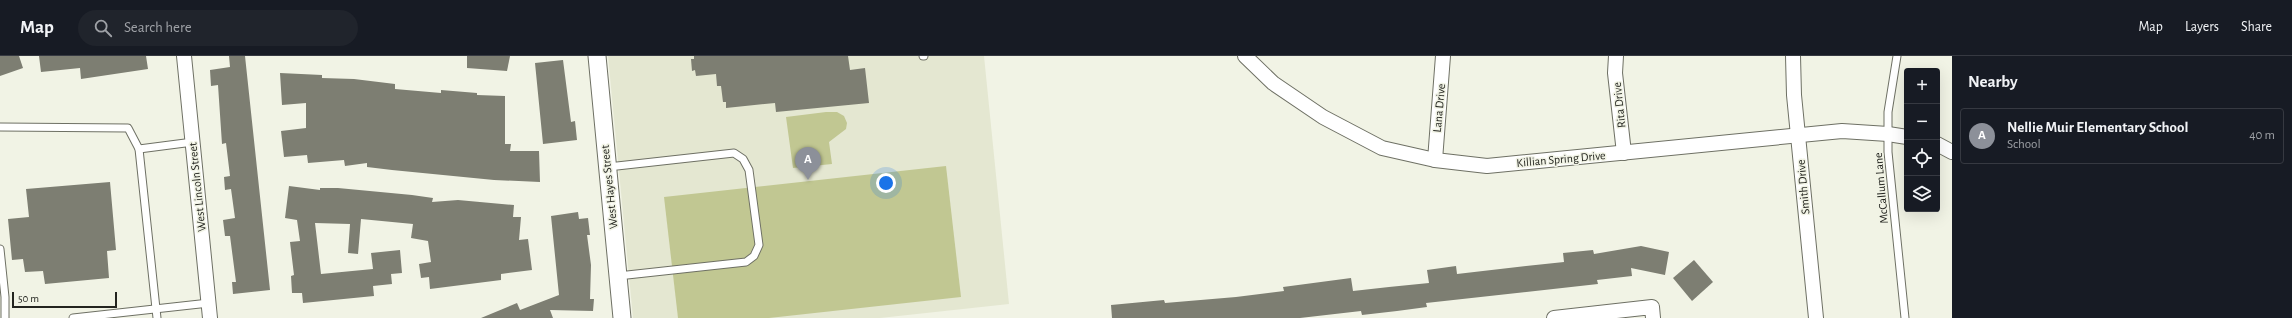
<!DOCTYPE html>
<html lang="en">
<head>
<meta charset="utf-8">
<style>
  :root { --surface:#171b24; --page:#20242c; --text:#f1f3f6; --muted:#9ea1a6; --line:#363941; --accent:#8c9099 }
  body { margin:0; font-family:"Alegreya Sans",sans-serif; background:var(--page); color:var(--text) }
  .controls { position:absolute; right:12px; top:12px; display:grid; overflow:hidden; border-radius:4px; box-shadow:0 4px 16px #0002 }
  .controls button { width:36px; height:36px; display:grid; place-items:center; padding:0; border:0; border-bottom:1px solid var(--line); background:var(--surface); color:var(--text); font:20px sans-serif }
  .scale { position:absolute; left:12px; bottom:10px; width:105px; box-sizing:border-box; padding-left:4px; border:2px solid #23241f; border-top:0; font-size:11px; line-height:14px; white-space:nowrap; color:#23241f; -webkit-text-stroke:3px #f1f3e5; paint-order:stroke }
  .you { position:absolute; left:886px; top:127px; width:14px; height:14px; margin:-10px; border:3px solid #fff; border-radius:50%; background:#1a73e8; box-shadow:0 0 0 6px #1a73e833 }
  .badge { display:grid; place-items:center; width:26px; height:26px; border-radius:50%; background:var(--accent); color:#fff; font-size:13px; font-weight:700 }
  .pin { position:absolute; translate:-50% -33px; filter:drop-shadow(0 1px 2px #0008) }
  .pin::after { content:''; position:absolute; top:21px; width:14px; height:12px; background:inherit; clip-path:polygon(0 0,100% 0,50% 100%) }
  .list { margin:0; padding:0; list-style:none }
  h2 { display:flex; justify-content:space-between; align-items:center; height:52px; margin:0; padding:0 16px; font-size:17px }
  h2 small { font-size:13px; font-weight:400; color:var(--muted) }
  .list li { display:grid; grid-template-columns:26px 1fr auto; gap:12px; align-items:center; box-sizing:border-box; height:56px; margin:0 8px 8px; padding:0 8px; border:1px solid var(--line); border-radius:4px }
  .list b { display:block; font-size:15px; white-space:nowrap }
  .list p { margin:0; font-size:13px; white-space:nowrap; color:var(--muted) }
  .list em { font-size:13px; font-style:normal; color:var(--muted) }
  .icon { flex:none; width:22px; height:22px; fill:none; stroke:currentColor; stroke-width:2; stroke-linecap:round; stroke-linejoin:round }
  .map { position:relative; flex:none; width:1952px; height:262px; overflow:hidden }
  header { display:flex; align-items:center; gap:24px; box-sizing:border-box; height:56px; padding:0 20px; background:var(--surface); border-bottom:1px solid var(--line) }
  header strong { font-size:19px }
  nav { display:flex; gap:22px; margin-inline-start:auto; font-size:14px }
  .search { width:280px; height:36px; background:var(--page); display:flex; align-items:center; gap:10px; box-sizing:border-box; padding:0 14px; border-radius:22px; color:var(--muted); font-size:15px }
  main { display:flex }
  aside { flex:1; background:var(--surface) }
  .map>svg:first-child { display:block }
</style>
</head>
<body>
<header>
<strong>Map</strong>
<div class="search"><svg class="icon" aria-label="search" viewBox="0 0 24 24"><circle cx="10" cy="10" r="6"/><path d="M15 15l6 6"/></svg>Search here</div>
<nav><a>Map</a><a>Layers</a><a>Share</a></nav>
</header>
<main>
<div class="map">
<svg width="1952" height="262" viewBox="0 0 1952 262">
  <rect width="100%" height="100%" fill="#f1f3e5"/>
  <!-- built -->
  <polygon fill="#e4e7d1" points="608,0 984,0 1009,248 880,262 633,262"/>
  <!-- green -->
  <g fill="#c1c792">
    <polygon points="826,56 837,56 844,60 847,67 846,73 829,86 832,108 793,112 786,61"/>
    <polygon points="946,110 961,241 769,262 678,262 664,141"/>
  </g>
  <!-- building -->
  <g fill="#7d7e72">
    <polygon points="0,0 19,0 23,12 0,20"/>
    <polygon points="39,0 146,0 148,13 81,23 80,12 41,16"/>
    <polygon points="229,0 245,0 270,234 233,238 232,226 236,226 230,180 225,180 223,164 235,162 231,133 225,134 224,121 230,120 226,87 222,88 218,29 211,30 210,14 230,11"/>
    <polygon points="467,0 510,0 507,15 467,12"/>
    <polygon points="694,0 848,0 850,14 865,12 869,47 776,56 775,47 726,52 726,46 723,46 721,30 717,30 716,18 696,20 695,14 692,15 691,3 694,3"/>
    <polygon points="563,4 571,66 575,65 577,84 543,88 535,7"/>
    <polygon points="280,17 322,19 322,22 354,23 395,28 395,33 441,37 441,34 477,37 477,39 505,40 505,88 511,88 510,95 539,95 540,126 494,124 392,114 367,111 367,107 345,110 344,104 308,107 307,99 284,101 281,75 306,72 306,47 282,49"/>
    <polygon points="110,126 116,194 107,195 109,222 45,228 43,215 25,216 23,203 12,204 8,163 29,161 26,133"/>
    <polygon points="289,130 320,134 320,132 338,132 412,139 433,142 432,146 458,144 514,149 513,161 521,161 519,184 528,183 532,214 501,218 501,224 430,233 429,221 421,222 419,208 431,206 428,185 411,182 413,168 361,163 358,198 348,197 350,168 315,167 321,218 373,213 371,197 400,194 402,217 391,218 392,228 373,230 374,240 303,247 302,237 292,237 291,220 294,219 290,186 300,185 297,164 285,162"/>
    <polygon points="578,156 579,163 588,162 590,179 587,179 591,209 590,243 594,243 593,255 550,254 553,262 481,262 517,247 520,254 559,239 551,160"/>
    <polygon points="1641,190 1669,196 1665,219 1631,212 1632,220 1597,224 1598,228 1426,247 1427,251 1397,255 1362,259 1361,255 1300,262 1112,262 1111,249 1164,244 1165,247 1236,241 1284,235 1283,231 1351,222 1353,235 1389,231 1429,227 1427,214 1456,210 1457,218 1526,210 1564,206 1563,197 1593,194 1594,198"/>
    <polygon points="1694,204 1713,226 1692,245 1673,222"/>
  </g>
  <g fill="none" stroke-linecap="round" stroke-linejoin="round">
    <defs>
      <g id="service">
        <polyline points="923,0 924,0"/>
        <polyline points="1897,0 1888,56 1888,96 1905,262"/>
        <polyline points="0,71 128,72 139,93 157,262"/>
        <polyline points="139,93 193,86"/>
        <polyline points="608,111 734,97 743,103 749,114 759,189 754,200 746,206 618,220"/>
        <polyline points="0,193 5,241 5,262"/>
        <polyline points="73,262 209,247"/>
      </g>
      <g id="minor">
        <polyline points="184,0 210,262"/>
        <polyline points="1245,0 1273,27 1323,61 1382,92 1435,104 1487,110 1842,75 1888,78 1907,81"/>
        <polyline points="1616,0 1615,17 1624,97"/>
        <polyline points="1793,0 1794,39 1816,262"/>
        <polyline points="1937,88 1952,96"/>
        <polyline points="1435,104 1443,0"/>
        <polyline points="1554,262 1652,251 1653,262"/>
      </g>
      <polyline id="tertiary" points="597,0 622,262"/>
    </defs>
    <!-- service casing -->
    <use href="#service" stroke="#6e7064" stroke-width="9"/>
    <!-- minor casing -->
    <use href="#minor" stroke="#6e7064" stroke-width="16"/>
    <!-- tertiary casing -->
    <use href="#tertiary" stroke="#6e7064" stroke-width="19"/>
    <!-- service -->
    <use href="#service" stroke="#fff" stroke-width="7"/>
    <!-- minor -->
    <use href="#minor" stroke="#fff" stroke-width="14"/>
    <!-- tertiary -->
    <use href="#tertiary" stroke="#fff" stroke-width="17"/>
  </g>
  <g text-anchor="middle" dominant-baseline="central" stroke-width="3" stroke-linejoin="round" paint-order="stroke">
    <!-- street labels -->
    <g font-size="12" fill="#23241f" stroke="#f1f3e5">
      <text transform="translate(1619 49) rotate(-96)">Rita Drive</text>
      <text transform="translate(1439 52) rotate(-85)">Lana Drive</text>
      <text transform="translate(1561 103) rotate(-5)">Killian Spring Drive</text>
      <text transform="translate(197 131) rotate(-96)">West Lincoln Street</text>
      <text transform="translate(609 131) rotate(-96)">West Hayes Street</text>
      <text transform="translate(1803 131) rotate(-95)">Smith Drive</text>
      <text transform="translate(1881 132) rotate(-95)">McCallum Lane</text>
    </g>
  </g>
</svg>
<div class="controls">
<button>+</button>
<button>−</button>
<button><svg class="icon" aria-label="locate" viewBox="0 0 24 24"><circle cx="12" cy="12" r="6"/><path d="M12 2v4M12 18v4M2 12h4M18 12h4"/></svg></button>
<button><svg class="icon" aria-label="layers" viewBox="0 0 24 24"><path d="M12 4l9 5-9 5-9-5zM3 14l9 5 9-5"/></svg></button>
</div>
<div class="scale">50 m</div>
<div class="you"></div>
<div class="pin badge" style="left:808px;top:124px">A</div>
</div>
<aside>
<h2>Nearby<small></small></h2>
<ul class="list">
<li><span class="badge">A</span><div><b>Nellie Muir Elementary School</b><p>School</p></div><em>40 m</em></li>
</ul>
</aside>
</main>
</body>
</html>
